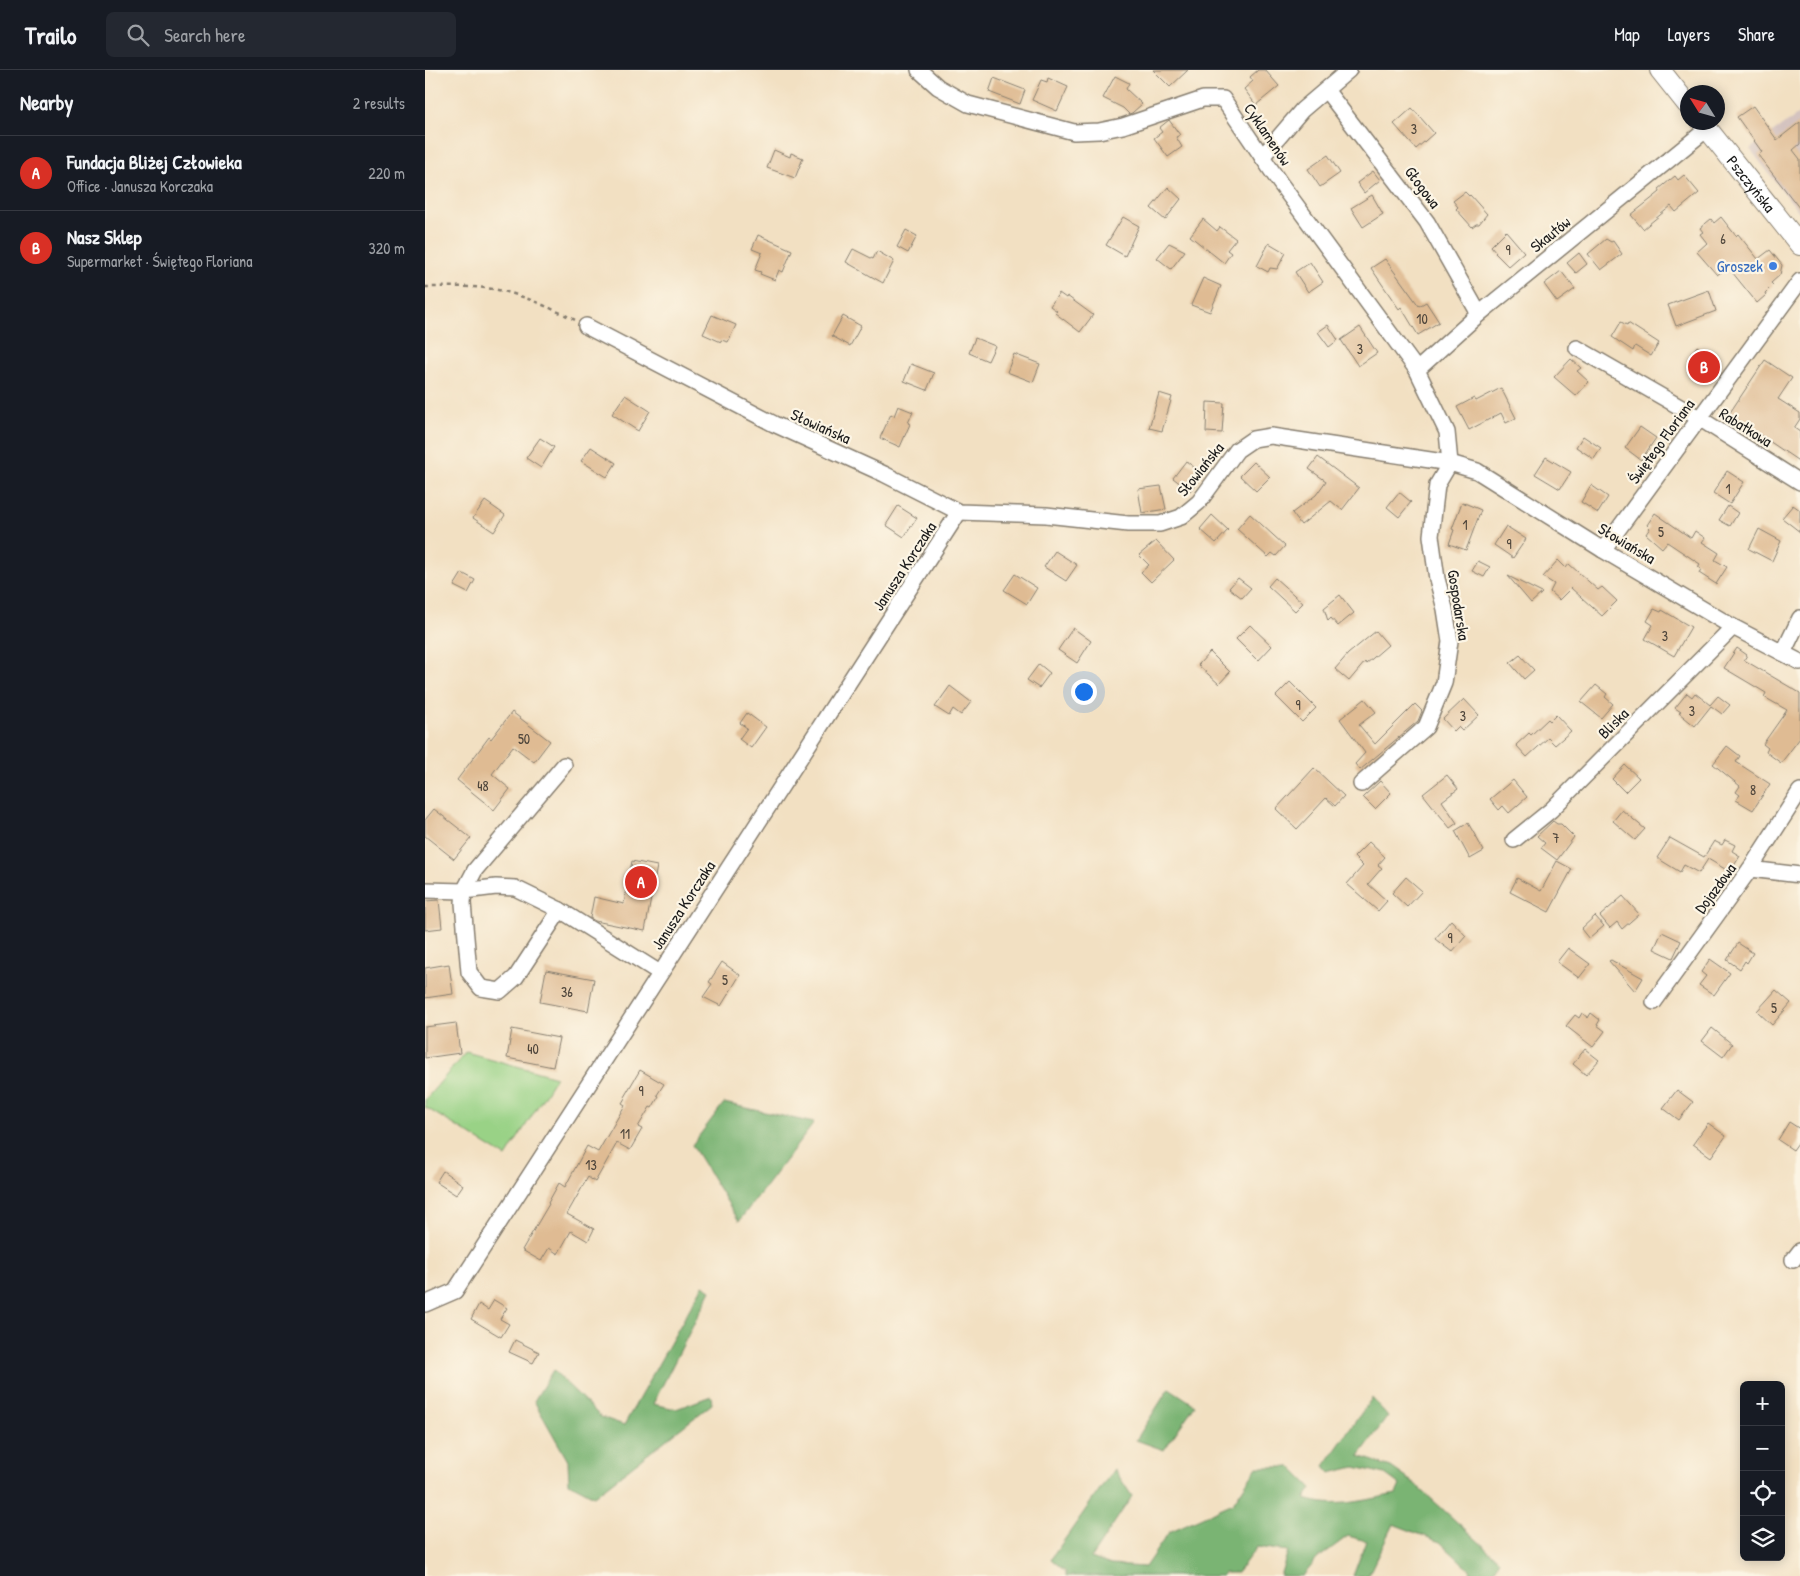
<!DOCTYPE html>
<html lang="en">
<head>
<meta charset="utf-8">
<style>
  :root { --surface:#171b24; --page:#242831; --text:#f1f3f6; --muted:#9ea1a6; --line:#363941; --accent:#d93025 }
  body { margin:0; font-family:"Patrick Hand",sans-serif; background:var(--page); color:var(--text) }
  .controls { position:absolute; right:15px; bottom:15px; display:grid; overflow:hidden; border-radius:8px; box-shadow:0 2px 12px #0003 }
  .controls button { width:45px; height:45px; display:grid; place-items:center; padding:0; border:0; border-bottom:1px solid var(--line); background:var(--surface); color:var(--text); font:25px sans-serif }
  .compass { position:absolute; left:1255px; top:15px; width:45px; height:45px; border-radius:50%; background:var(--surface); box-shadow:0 2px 12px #0003; rotate:307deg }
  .you { position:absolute; left:658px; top:621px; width:18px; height:18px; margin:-12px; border:4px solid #fff; border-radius:50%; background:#1a73e8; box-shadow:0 0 0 8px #1a73e833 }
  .badge { display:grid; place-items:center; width:32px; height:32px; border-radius:50%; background:var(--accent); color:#fff; font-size:16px; font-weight:700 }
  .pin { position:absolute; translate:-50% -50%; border:2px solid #fff; box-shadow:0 1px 5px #0006 }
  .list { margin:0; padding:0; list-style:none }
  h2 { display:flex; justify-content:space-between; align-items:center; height:65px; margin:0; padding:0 20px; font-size:21px }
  h2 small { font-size:16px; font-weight:400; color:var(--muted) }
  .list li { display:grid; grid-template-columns:32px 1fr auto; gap:15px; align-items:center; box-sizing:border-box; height:75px; padding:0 20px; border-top:1px solid var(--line) }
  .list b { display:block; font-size:19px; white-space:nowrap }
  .list p { margin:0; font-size:16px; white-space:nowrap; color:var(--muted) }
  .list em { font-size:16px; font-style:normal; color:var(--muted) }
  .icon { flex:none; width:28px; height:28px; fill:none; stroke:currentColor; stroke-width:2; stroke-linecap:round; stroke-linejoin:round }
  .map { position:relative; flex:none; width:1375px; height:1506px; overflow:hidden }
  header { display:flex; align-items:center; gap:30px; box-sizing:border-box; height:70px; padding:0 25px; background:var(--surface); border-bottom:1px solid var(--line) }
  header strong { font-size:24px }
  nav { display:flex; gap:28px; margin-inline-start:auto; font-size:18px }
  .search { width:350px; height:45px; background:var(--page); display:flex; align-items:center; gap:12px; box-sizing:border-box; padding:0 18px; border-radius:8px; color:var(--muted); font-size:19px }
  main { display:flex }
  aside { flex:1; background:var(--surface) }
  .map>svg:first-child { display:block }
</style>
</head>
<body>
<header>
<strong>Trailo</strong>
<div class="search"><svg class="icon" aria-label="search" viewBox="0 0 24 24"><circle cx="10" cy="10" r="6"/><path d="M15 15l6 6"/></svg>Search here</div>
<nav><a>Map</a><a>Layers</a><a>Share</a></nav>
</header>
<main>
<aside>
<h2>Nearby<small>2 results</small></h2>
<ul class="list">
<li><span class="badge">A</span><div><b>Fundacja Bliżej Człowieka</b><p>Office · Janusza Korczaka</p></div><em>220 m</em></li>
<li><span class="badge">B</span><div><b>Nasz Sklep</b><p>Supermarket · Świętego Floriana</p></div><em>320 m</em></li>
</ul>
</aside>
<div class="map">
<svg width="1375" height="1506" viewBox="0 0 1375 1506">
  <rect width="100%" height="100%" fill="#fcf5e5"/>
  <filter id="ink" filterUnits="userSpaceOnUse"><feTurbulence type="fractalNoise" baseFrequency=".02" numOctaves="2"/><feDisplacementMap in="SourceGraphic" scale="10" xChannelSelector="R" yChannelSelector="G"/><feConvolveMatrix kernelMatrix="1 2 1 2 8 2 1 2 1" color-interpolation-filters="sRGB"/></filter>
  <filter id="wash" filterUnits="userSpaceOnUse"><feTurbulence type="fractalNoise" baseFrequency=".0096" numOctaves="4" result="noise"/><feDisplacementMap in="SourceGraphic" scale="20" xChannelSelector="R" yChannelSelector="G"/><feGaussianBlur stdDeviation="1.12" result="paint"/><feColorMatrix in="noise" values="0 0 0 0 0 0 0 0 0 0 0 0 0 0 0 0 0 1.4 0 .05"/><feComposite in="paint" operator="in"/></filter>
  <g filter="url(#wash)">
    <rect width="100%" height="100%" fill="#f2e0c2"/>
    <!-- industrial -->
    <polygon fill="#d1c0bd" points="1375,43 1375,143 1325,79"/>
    <!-- green -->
    <polygon fill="#99d286" stroke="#5a7751" points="41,982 131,1007 81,1087 0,1037 0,1030"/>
    <!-- forest -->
    <g fill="#7ab473" stroke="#4b6848">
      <polygon points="299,1033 389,1053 314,1151 267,1075"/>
      <polygon points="278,1215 286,1220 228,1334 251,1339 286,1326 287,1334 169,1426 144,1413 143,1391 109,1331 128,1300 176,1347 199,1355"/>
      <polygon points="744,1318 770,1335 739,1380 711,1370"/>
      <path d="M947 1328 963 1346 934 1386 966 1397 990 1414 1074 1490 1066 1506H1044L1046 1501 1015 1472 968 1454 943 1506H928L941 1471 923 1466 892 1489 878 1506H855L863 1481 832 1477 812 1503H799L797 1506H641V1502L626 1489 689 1399 707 1426 666 1488 686 1495 720 1497 744 1462 808 1433 832 1397H866L887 1418 880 1429C911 1439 940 1430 971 1424L975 1415 960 1404 930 1397 905 1403 899 1396Z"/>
    </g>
    <g id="blocks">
      <!-- building -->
      <g fill="#dfbb93">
        <polygon points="728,0 763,0 745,17"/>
        <polygon points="833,0 840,0 854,16 831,35 819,19 828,11 825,7"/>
        <polygon points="690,6 704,13 701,19 717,34 707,43 704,44 698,38 678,28"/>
        <polygon points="569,8 600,20 595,34 564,22"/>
        <polygon points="623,8 643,17 632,41 607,30 616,10 622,12"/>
        <polygon points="1328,36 1352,70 1375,52 1375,74 1368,80 1375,89 1375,139 1333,85 1337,82 1312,47"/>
        <polygon points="987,38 1009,63 991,79 969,54"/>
        <polygon points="744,50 755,65 751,67 757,77 743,87 729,68 737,62 734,58"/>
        <polygon points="349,80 365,87 366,83 378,88 370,108 342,98"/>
        <polygon points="903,85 915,103 895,117 883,99"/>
        <polygon points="948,101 955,110 939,123 932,113"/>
        <polygon points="1259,105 1274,123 1251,142 1246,136 1218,159 1206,145 1235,122 1234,119 1250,106 1253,110"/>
        <polygon points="743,117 756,129 740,150 726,138"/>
        <polygon points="1040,122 1044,126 1045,125 1062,144 1054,154 1051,154 1047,157 1031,139 1033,137 1028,131"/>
        <polygon points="947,125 958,144 938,157 926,138"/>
        <polygon points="698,147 714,156 700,186 681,175"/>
        <polygon points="1296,147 1311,166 1313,164 1333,189 1345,180 1357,195 1355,205 1346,213 1348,215 1340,223 1341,225 1332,233 1303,197 1292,205 1272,182 1282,173 1275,164 1278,162 1275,158 1286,149 1289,153"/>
        <polygon points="778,149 792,161 795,157 811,169 802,180 806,183 799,193 765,166"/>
        <polygon points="481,160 492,166 483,183 472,177"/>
        <polygon points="1081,161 1099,182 1083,196 1070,183 1071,182 1066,176"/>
        <polygon points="333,165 367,180 358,202 354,200 350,210 335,204 336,202 330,200 337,183 327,179"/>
        <polygon points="1181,169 1186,172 1188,171 1197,184 1176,200 1163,184"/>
        <polygon points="744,173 760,181 746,199 732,188"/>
        <polygon points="844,173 861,183 852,199 845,198 843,202 832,196"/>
        <polygon points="428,179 448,189 452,181 469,191 458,213 421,192"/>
        <polygon points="1154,183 1162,194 1151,203 1142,193"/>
        <polygon points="960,189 994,236 1001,232 1014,252 993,265 976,237 974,239 946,198"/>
        <polygon points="885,192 898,212 883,222 870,202"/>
        <polygon points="1136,201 1150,219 1132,232 1119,214"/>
        <polygon points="778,208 796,216 785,242 766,235"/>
        <polygon points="1284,220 1291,241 1251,256 1243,235"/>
        <polygon points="634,223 641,228 642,226 668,245 655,262 630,243 632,241 625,236"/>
        <polygon points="287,245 311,255 303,272 296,270 296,272 278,264"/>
        <polygon points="418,246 436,256 425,276 407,266"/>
        <polygon points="1196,252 1202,255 1203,253 1234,273 1226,286 1210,276 1208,281 1187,267"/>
        <polygon points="903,255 913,270 904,277 893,262"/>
        <polygon points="935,257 952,283 933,296 916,270"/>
        <polygon points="550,268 570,276 563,291 544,283"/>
        <polygon points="1272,276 1291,289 1282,301 1272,294 1266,284"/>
        <polygon points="589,284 615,294 608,312 582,302"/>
        <polygon points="1146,289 1156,298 1152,301 1164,312 1151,326 1129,307"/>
        <polygon points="1340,290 1367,308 1353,329 1375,343 1375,349 1369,358 1375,362 1375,392 1304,344"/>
        <polygon points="486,294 509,303 502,320 479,311"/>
        <polygon points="1076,318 1091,348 1081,353 1076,343 1044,360 1032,337 1049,328 1051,331"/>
        <polygon points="734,323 747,327 737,361 724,358"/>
        <polygon points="200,325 225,341 213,361 187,344"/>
        <polygon points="782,332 799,333 797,363 781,362"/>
        <polygon points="473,336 488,342 483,353 485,354 475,377 455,368 466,344 469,346"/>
        <polygon points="1215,357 1231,368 1216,390 1200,378"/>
        <polygon points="1158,366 1176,378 1169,389 1151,377"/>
        <polygon points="115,368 129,377 116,398 101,388"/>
        <polygon points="166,377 191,393 182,407 156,391"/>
        <polygon points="893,387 934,418 917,440 906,431 876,455 867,443 891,425 901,411 884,399"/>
        <polygon points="1121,387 1146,402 1135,419 1110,404"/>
        <polygon points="761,391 778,404 765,421 748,408"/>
        <polygon points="829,392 845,407 831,421 815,406"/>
        <polygon points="1302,401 1319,412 1305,434 1288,423"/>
        <polygon points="1166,415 1183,427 1173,443 1156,432"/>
        <polygon points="736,416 741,439 717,443 713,419"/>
        <polygon points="974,422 986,432 974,447 962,437"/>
        <polygon points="60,431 80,445 69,462 48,448"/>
        <polygon points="1037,432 1056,440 1041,480 1024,474 1029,460 1027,459"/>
        <polygon points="1368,435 1375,440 1375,462 1357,448"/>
        <polygon points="473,436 492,448 479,467 461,455"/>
        <polygon points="1303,436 1313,443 1305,456 1294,450"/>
        <polygon points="1230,443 1266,468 1270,461 1280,468 1277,472 1294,483 1290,490 1302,497 1291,514 1274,503 1276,499 1273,497 1275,494 1242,472 1237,478 1221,464 1225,458 1222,455"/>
        <polygon points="825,444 860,476 851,486 847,483 843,487 812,459"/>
        <polygon points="787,445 803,460 791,473 775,459"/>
        <polygon points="1081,456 1101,469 1088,488 1069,475"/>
        <polygon points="1334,459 1356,471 1347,491 1324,479"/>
        <polygon points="731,471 749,490 726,512 716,502 724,495 714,485"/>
        <polygon points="630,481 652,495 641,511 619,497"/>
        <polygon points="1133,490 1141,498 1144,494 1173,520 1177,517 1192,531 1177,546 1146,518 1134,530 1125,522 1129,514 1118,507"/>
        <polygon points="1053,491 1065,497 1059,507 1047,501"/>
        <polygon points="37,503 50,510 43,523 29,516"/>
        <polygon points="590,504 612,518 602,534 579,520"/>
        <polygon points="1083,506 1117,523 1106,533"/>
        <polygon points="813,508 826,518 817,528 804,518"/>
        <polygon points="850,508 878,533 870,541 843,516"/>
        <polygon points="915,525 929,543 913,556 906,548 903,551 899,538"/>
        <polygon points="1229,539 1236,542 1237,540 1266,557 1249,586 1220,569 1228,555 1222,551"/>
        <polygon points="825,555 847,576 833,591 811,569"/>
        <polygon points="648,558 666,571 652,593 633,580"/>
        <polygon points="951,561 963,575 941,594 940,592 924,611 910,599 923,584"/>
        <polygon points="1312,578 1322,585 1319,590 1375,623 1375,668 1356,693 1341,682 1343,678 1338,674 1362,640 1339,627 1341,623 1299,598"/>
        <polygon points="785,582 805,602 794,614 773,595"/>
        <polygon points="1095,585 1109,600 1099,609 1085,593"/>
        <polygon points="614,594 625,603 614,618 602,610"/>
        <polygon points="865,612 891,638 877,652 851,626"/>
        <polygon points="1171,615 1182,624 1180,627 1188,634 1176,648 1156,632"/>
        <polygon points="525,616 546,632 536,645 528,639 524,646 510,637"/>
        <polygon points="1262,623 1267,627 1270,623 1285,635 1293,626 1305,635 1297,644 1286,636 1270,656 1254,643 1256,642 1250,638"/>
        <polygon points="940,629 951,642 934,655 950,674 990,634 997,641 993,651 935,700 930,694 940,683 915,649"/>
        <polygon points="1039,629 1054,645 1037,661 1033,657 1029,661 1018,649"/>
        <polygon points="87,642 125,671 109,692 88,676 67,704 85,719 69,740 32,710 64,667 66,669"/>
        <polygon points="322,643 341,657 326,678 314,669 322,658 315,653"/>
        <polygon points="1131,645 1146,661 1130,675 1123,668 1102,687 1091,675 1104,663 1106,665 1123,649 1125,651"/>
        <polygon points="1302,676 1315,686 1311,692 1345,714 1328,740 1311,730 1315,725 1311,722 1315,716 1288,694"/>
        <polygon points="1200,695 1214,708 1200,722 1187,709"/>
        <polygon points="889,698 919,726 910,736 901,728 872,759 851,739"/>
        <polygon points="1022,705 1033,719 1017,731 1032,753 1025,758 998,724"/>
        <polygon points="1088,710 1102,727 1084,743 1078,736 1074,740 1065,729"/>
        <polygon points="955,711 966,723 950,739 938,727"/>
        <polygon points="9,739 46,768 29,789 0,766 0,750"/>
        <polygon points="1197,740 1220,759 1210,770 1188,751"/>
        <polygon points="1128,751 1132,754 1136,754 1149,767 1132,790 1116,778 1120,773 1112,766"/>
        <polygon points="1043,753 1059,781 1045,789 1030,761"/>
        <polygon points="1245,768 1279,787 1289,771 1297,775 1300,770 1310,775 1307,781 1315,786 1305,802 1283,789 1274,803 1259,795 1255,802 1232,788"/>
        <polygon points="944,772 960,787 953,795 957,798 943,814 962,831 953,841 922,814 938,796 929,787"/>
        <polygon points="207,791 232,796 220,861 170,851 165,848 169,827 199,834"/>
        <polygon points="1132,791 1147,799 1124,842 1085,822 1092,808 1116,821"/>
        <polygon points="981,807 997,821 982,837 967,823"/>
        <polygon points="1198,826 1214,844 1197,859 1192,852 1185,858 1175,846"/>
        <polygon points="14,830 17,858 0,860 0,831"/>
        <polygon points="1170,846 1179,856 1164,869 1156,859"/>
        <polygon points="1026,850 1041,866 1027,882 1010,869"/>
        <polygon points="1237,862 1256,871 1248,888 1229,879"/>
        <polygon points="1313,873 1328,883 1322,893 1320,891 1315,899 1302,890"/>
        <polygon points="1143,878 1165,894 1154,908 1132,892"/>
        <polygon points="1285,889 1305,903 1289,925 1274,915 1281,906 1276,902"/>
        <polygon points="1186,890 1218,908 1210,921 1184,891"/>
        <polygon points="297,892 315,905 296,936 278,927 287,914 284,912"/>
        <polygon points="24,894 28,924 0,928 0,898"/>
        <polygon points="121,900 169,909 163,941 115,932"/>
        <polygon points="1351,920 1366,933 1347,955 1332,941"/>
        <polygon points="1157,943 1163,948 1166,943 1175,950 1172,955 1180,961 1168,977 1141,956 1150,945 1154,948"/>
        <polygon points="31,953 35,983 0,988 0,957"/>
        <polygon points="1287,958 1307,974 1298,987 1277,971"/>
        <polygon points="87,959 134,968 128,997 82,988"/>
        <polygon points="1160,979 1174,990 1161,1005 1148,994"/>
        <polygon points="215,1000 239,1014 232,1025 234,1026 227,1038 225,1037 213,1057 217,1059 205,1080 192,1073 170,1112 163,1107 142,1144 169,1159 163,1171 146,1161 133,1184 124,1178 116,1191 97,1180 124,1134 123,1133 134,1113 140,1117 162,1076 173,1082 200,1035 197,1033 200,1028 199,1027"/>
        <polygon points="1252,1020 1268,1032 1254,1050 1238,1038"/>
        <polygon points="1364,1052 1375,1059 1375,1070 1368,1080 1353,1070"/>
        <polygon points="1283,1053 1301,1066 1286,1087 1268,1074"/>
        <polygon points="18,1101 38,1115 31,1125 11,1112"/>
        <polygon points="69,1230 82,1238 75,1249 84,1254 76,1267 46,1249 54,1234 63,1240"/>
        <polygon points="90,1270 114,1282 108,1293 84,1282"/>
      </g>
    </g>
  </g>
  <g filter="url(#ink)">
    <use href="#blocks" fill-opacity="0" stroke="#877e6f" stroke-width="1"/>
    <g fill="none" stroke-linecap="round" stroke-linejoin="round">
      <defs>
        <g id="minor">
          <polyline points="494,0 513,17 543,34 649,62 674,61 698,56 778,29 798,29 855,113 992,300 1022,362 1025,393 1012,415 1006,466 1012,509 1020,539 1025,571 1019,613 1001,657 936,714"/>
          <polyline points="901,20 1002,152 1054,244"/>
          <polyline points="837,87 877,40 924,0"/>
          <polyline points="161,256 349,354 459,404 534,442 621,445 703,454 735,454 756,447 774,432 812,380 828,369 846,366 1025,393 1052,401 1178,480 1308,557 1375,592"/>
          <polyline points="1152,278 1274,348 1375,412"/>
          <polyline points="992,300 1054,244 1282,59"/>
          <polyline points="1178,480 1375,211"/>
          <polyline points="1358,583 1375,548"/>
          <polyline points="139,695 50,800 39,821 38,833 44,902 56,918 75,921 91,907 135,840 235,903"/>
          <polyline points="1089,770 1126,740 1308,557"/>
          <polyline points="1325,799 1375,805"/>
          <polyline points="0,820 39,821 71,817 90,818 135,840"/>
          <polyline points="1229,932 1325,799 1375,721"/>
          <polyline points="1368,1190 1375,1181"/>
          <polyline points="0,1234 30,1221 534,442"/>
        </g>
        <g id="major">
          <polyline points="1235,0 1262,34"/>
          <path id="s1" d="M1277 52 1375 175"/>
        </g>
      </defs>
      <!-- minor casing -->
      <use href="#minor" stroke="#877e6f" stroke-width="18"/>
      <!-- major casing -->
      <use href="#major" stroke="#877e6f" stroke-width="22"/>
      <!-- path -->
      <path stroke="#877e6f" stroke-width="2.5" stroke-dasharray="4 4" stroke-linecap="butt" d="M0 217C25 217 53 215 78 221 102 227 128 239 150 250"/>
      <!-- minor -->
      <use href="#minor" stroke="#fff" stroke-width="15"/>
      <!-- major -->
      <use href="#major" stroke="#fff" stroke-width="20"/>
    </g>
  </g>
  <!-- markers -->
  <circle fill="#3f7fe0" stroke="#fcf5e5" stroke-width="2" cx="1348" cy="196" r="5"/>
  <g text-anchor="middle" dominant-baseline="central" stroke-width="4.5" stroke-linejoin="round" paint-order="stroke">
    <!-- number labels -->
    <g font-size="14" fill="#4d443a">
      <text x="989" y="58">3</text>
      <text x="1298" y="168">6</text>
      <text x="1083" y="179">9</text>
      <text x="997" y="248">10</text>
      <text x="935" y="278">3</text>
      <text x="1303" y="418">1</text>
      <text x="1040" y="454">1</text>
      <text x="1236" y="461">5</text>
      <text x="1084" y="473">9</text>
      <text x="1240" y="565">3</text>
      <text x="873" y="634">9</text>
      <text x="1267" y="640">3</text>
      <text x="1038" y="645">3</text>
      <text x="99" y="668">50</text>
      <text x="58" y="715">48</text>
      <text x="1328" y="719">8</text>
      <text x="1131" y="767">7</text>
      <text x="1025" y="867">9</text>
      <text x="300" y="909">5</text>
      <text x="142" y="921">36</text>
      <text x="1349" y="937">5</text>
      <text x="108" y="978">40</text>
      <text x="216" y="1020">9</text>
      <text x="200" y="1063">11</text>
      <text x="166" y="1094">13</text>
    </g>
    <!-- street labels -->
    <g font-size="16" fill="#1c1c1c" stroke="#fcf5e5">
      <text transform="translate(843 64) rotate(56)">Cyklamenów</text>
      <text stroke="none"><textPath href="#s1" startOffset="79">Pszczyńska</textPath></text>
      <text transform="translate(998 117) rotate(53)">Głogowa</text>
      <text transform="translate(1125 164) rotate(-39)">Skautów</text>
      <text transform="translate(396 356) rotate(24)">Słowiańska</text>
      <text transform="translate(1321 357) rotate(32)">Rabatkowa</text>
      <text transform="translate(1236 371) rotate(-54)">Świętego Floriana</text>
      <text transform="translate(775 399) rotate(-51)">Słowiańska</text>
      <text transform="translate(1202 473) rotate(31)">Słowiańska</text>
      <text transform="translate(479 496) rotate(-57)">Janusza Korczaka</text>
      <text transform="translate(1034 535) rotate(81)">Gospodarska</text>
      <text transform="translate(1188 653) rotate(-45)">Bliska</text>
      <text transform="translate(1290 818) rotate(-54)">Dojazdowa</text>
      <text transform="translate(258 835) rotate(-57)">Janusza Korczaka</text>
    </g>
    <!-- shop labels -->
    <g font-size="16" fill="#366cbe" stroke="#fcf5e5" text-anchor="end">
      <text x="1338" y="196">Groszek</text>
    </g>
  </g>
</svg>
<div class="controls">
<button>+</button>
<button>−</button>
<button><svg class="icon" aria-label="locate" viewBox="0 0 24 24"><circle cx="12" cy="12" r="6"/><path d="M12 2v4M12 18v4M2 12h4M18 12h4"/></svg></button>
<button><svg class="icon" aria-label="layers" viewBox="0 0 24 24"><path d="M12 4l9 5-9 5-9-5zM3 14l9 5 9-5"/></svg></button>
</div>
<svg class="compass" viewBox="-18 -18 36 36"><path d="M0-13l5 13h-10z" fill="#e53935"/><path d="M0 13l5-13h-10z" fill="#9ea1a6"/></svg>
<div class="you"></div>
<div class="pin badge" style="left:216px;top:812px">A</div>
<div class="pin badge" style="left:1279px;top:297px">B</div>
</div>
</main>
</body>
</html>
